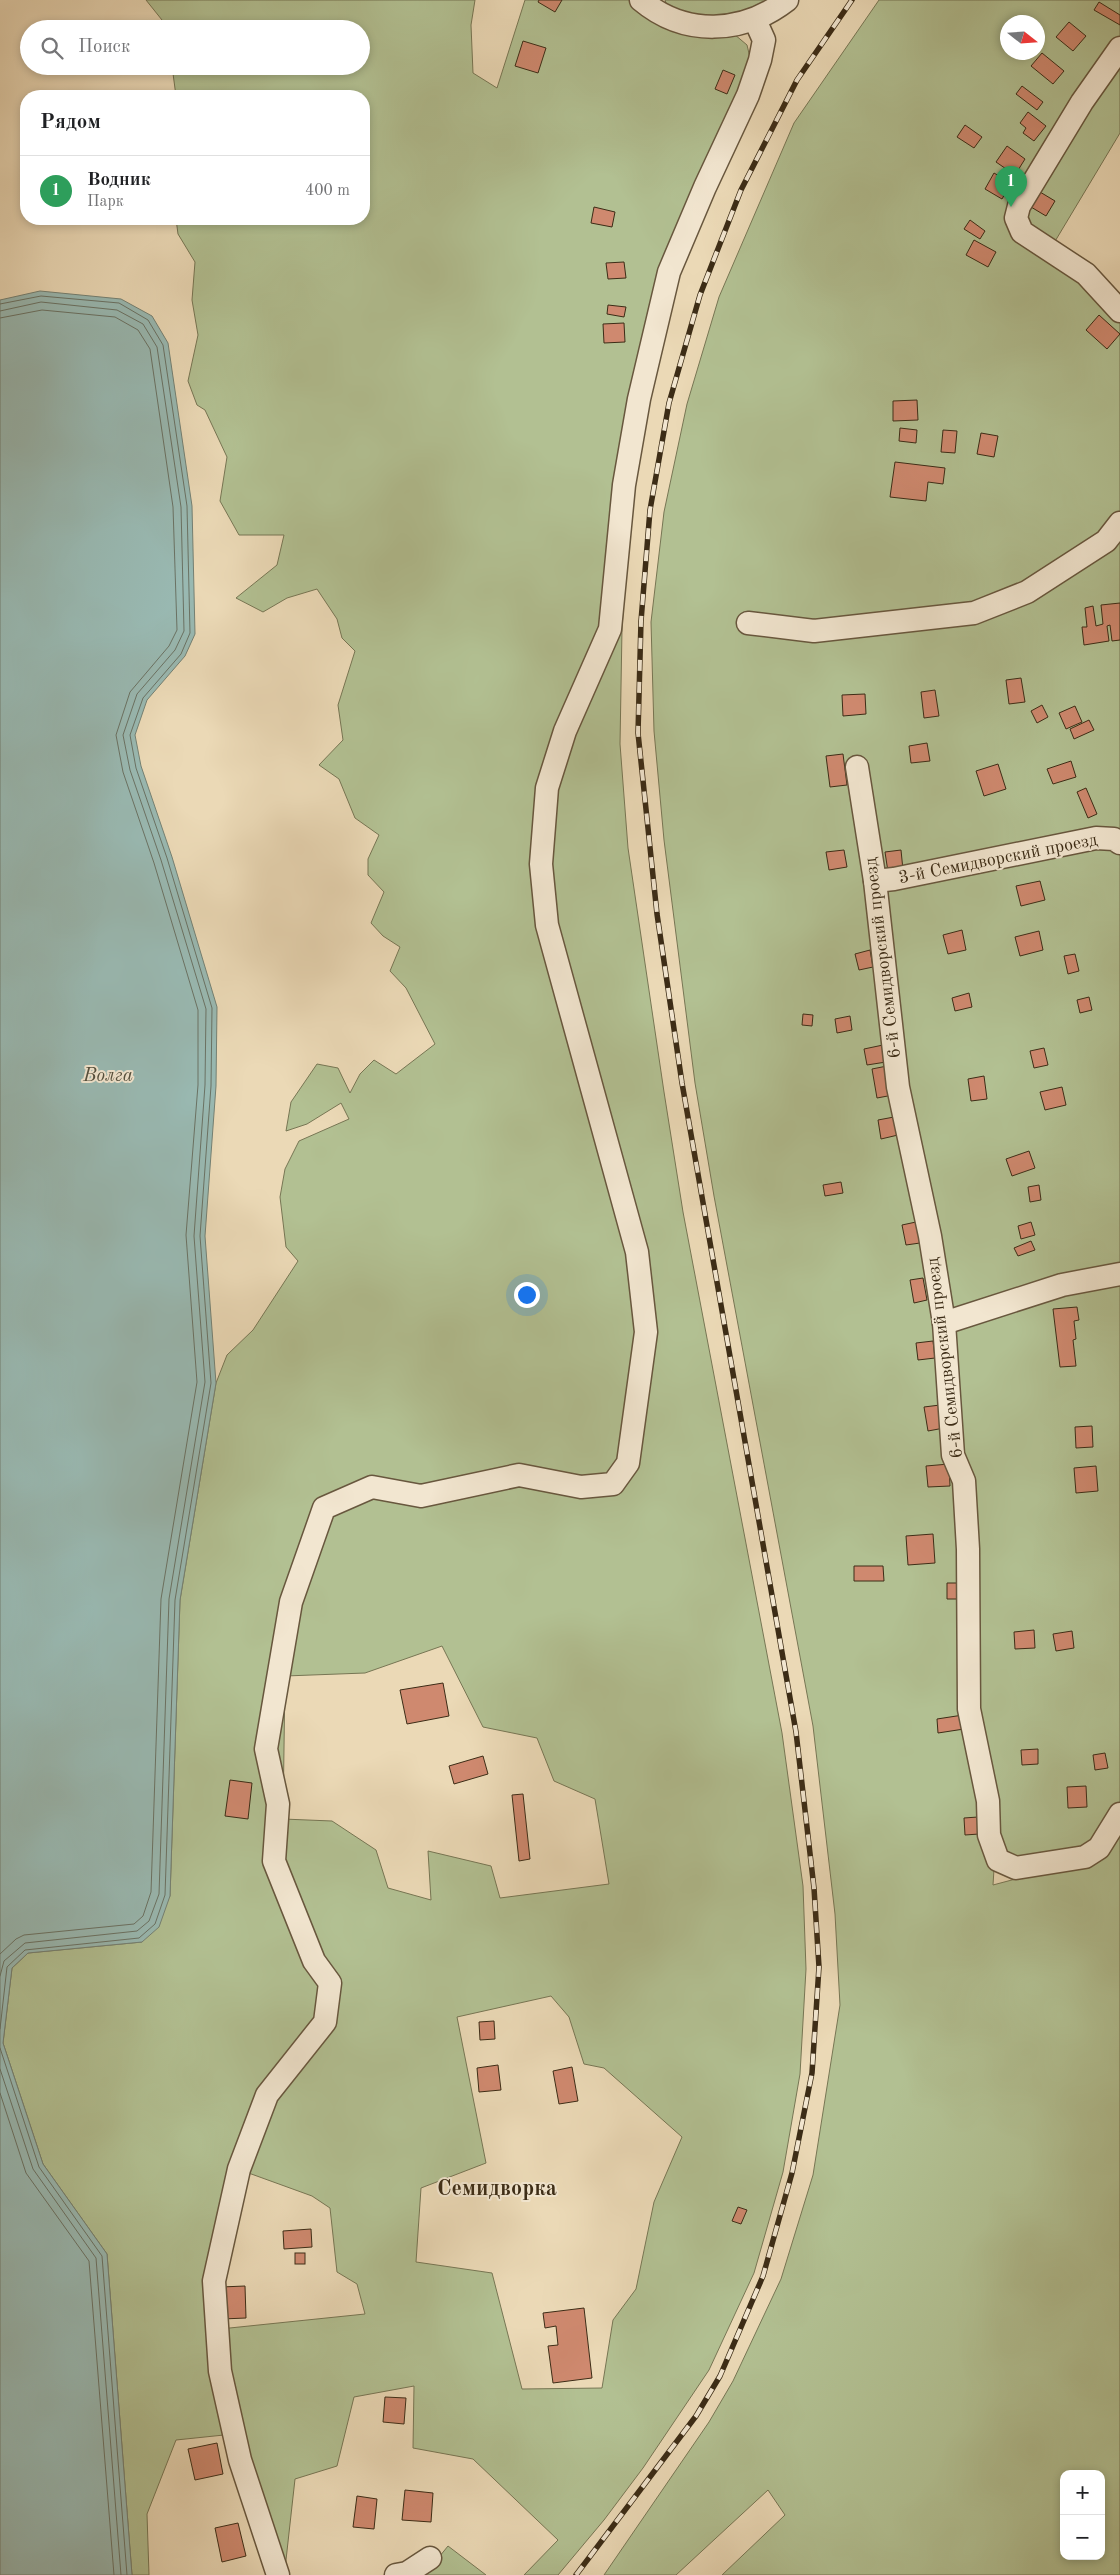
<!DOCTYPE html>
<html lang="ru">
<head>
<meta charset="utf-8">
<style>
  :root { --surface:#fff; --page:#f6f6f6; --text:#202124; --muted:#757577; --line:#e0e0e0; --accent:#ea580c }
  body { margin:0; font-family:"Old Standard TT",serif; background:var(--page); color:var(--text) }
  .controls { position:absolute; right:15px; bottom:15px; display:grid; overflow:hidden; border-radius:10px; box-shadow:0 2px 8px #0003 }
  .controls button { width:45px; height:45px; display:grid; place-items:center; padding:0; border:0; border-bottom:1px solid var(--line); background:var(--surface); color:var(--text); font:25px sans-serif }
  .compass { position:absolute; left:1000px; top:15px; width:45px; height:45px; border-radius:50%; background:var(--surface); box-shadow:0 2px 8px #0003; rotate:107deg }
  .you { position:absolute; left:526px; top:1294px; width:18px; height:18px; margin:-12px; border:4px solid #fff; border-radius:50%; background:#1a73e8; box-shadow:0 0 0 8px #1a73e833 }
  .badge { display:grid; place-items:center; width:32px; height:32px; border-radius:50%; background:var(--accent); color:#fff; font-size:16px; font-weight:700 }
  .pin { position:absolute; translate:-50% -41px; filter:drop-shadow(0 1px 2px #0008) }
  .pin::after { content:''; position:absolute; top:26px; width:18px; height:15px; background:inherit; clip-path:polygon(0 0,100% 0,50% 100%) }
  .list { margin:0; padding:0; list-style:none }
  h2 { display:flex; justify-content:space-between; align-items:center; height:65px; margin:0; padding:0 20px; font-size:21px }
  h2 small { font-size:16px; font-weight:400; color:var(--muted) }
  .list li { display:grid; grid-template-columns:32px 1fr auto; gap:15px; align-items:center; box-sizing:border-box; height:70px; padding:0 20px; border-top:1px solid var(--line) }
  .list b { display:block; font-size:19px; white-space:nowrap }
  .list p { margin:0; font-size:16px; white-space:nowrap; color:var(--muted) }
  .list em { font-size:16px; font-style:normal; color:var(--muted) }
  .icon { flex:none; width:28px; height:28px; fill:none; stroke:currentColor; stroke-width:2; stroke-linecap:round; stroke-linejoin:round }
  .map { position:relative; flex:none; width:1120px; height:2575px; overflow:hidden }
  .search { position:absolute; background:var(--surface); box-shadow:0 2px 8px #0003; left:20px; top:20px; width:350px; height:55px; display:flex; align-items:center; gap:12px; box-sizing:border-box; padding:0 18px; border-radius:28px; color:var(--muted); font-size:19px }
  .panel { position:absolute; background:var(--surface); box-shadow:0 2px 8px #0003; left:20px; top:90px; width:350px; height:135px; border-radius:20px }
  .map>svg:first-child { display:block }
</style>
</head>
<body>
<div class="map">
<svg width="1120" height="2575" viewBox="0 0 1120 2575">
  <rect width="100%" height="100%" fill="#ebd9b6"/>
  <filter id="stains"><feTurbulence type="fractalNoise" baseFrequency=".004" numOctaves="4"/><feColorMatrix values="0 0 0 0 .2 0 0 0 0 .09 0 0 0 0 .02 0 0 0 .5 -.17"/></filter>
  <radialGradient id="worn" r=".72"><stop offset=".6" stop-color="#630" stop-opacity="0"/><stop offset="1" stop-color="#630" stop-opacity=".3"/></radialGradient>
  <!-- green -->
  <g fill="#b2c092" stroke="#777654" fill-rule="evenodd">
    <path d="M146 0H475L471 25 473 73 497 88 525 0H629L642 11 734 34 747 45 752 66 660 277 629 514 622 629 620 744 628 848 664 1092 683 1212 782 1733 803 1886 806 1969 800 2074 783 2172 754 2273 709 2370 643 2468 604 2520 558 2575H524L558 2540 473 2459 413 2448 414 2386 354 2397 337 2466 295 2479 285 2569 224 2435 176 2440 147 2514 149 2575H132L107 2254 43 2164 3 2043 12 1968 28 1953 142 1942 170 1896 180 1600 216 1383 227 1355 253 1330 298 1261 286 1247 280 1197 285 1169 299 1141 349 1119 341 1103 307 1124 286 1131 291 1102 317 1064 338 1068 350 1093 360 1074 374 1060 396 1074 435 1044 406 988 390 971 400 947 383 936 371 923 384 892 368 875V859L379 835 355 818 339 779 319 765 343 740 338 705 355 651 342 638 337 619 317 589 287 598 263 612 236 598 277 565 284 535H239L220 501 227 457 205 410 197 405 188 381 198 335 192 300 195 262 178 234 176 219H364V96H176L172 66H361V29H164L162 20ZM442 1646 483 1727 537 1738 554 1781 595 1799 609 1884 500 1898 491 1866 428 1851 431 1900 388 1888 376 1850 332 1821 283 1819 285 1676 365 1673ZM551 1996 569 2017 584 2064 604 2068 682 2137 654 2202 636 2289 613 2320 602 2388 522 2389 492 2273 416 2262 421 2188 486 2163 457 2017ZM243 2171 312 2196 330 2208 337 2272 357 2284 365 2314 220 2329 217 2281Z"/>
    <polygon points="665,0 772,0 740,14 702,18 667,6"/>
    <path d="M879 0H1120V133L1054 243 1120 317V837L896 875 878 866 958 1485 994 1869 993 1885 1038 1873 1120 1824V2575H722L785 2515 768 2490 676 2575H604L709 2422 733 2381 781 2279 813 2175 840 2005 835 1914 813 1726 714 1196 695 1083 664 840 654 731 651 622 664 512 687 404 719 297 794 123ZM1008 22H1038V52H1008ZM1064 2474H1101V2556H1064Z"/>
    <polygon points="1097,842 1120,848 1120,1269 947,1311 931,1232 880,894 888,887"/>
    <polygon points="1120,1278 1120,1805 1097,1837 1075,1854 1004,1857 976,1707 954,1328"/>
    <polygon points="448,2546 486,2575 416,2575 431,2567"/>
  </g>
  <!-- water -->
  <polygon fill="#99b9b2" stroke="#748174" points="40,291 121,299 152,316 168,343 192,506 195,634 185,656 147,700 135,735 141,766 172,857 217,1007 216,1086 205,1236 216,1383 180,1600 170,1896 159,1927 142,1942 28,1953 12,1968 3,2043 43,2164 107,2254 132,2575 0,2575 0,300"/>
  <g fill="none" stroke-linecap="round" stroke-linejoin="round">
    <!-- shore -->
    <g stroke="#6a7264" stroke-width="1">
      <polyline points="0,304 41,296 119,303 148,320 163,345 187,506 190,633 181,654 143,698 130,735 136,768 167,858 212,1008 211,1086 200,1236 211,1383 175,1600 165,1895 155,1924 139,1938 25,1950 7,1967 0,2029"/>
      <polyline points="0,311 41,302 117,310 143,324 157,347 181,507 184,631 175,650 137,694 123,735 130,770 161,860 206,1009 205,1085 194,1236 205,1382 169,1599 159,1894 149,1921 137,1931 25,1943 4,1961 0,1976"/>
      <polyline points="0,318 42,310 115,317 138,330 150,349 173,507 177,630 169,646 130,692 116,735 123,772 154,863 198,1010 198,1085 186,1235 197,1382 161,1599 151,1892 143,1916 134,1924 24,1935 16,1939 0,1954"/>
      <polyline points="0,2048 39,2167 102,2256 127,2575"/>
      <polyline points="0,2069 33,2169 96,2258 121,2575"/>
      <polyline points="0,2093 26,2173 89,2261 114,2575"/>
    </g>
  </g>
  <!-- building -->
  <g fill="#cf896f" stroke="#3c2c16">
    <polygon points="539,0 562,0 555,12 538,2"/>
    <polygon points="1099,2 1120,15 1120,25 1094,10"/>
    <polygon points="1069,22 1086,36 1073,51 1056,37"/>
    <polygon points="523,41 546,48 538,73 515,66"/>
    <polygon points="1042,53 1064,71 1053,84 1031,66"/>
    <polygon points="723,70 735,75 727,94 715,89"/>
    <polygon points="1022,86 1043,102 1037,110 1016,94"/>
    <polygon points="1028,112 1046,126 1034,141 1023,133 1026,128 1020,123"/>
    <polygon points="965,125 982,137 974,148 957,137"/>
    <polygon points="1007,146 1025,159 1015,175 996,162"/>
    <polygon points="994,173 1011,183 1002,199 985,189"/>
    <polygon points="1040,192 1055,201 1046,216 1031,207"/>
    <polygon points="594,207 615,212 612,227 591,223"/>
    <polygon points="970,220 985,231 980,239 964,229"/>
    <polygon points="974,240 996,252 988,267 966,255"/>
    <polygon points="624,262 626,278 608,279 606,263"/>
    <polygon points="608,305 626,307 624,317 607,314"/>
    <polygon points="1099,315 1120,334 1107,349 1086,330"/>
    <polygon points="624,323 625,342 604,343 603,324"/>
    <polygon points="917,400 918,420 893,421 893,401"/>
    <polygon points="900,428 917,430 916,443 899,441"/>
    <polygon points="943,430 957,431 955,453 941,452"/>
    <polygon points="981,433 998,436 994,457 977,454"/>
    <polygon points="895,462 945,468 943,484 928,482 926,501 890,497"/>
    <polygon points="1120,603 1120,640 1112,641 1110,625 1107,626 1109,641 1084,645 1082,627 1087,627 1085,608 1093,606 1096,626 1103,624 1101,605"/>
    <polygon points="1021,678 1025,702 1009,704 1006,680"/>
    <polygon points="935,690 939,716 924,718 921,692"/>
    <polygon points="865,694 866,714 843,716 842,695"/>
    <polygon points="1042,705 1048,717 1037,723 1031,711"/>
    <polygon points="1075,706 1082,722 1066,729 1059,713"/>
    <polygon points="1089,720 1094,730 1074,739 1070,729"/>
    <polygon points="927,743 930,761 911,763 909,746"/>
    <polygon points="843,754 847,785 830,787 826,756"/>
    <polygon points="1071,761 1076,777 1053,784 1047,769"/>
    <polygon points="998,764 1006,789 984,796 976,771"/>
    <polygon points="1086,788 1097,814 1088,818 1077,792"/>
    <polygon points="844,850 847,867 829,870 826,852"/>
    <polygon points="901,850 903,870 888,872 885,852"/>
    <polygon points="1040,881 1045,900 1021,906 1016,886"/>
    <polygon points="962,930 966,950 948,954 943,935"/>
    <polygon points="1039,931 1043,950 1020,956 1015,937"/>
    <polygon points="870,950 873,967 859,970 855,954"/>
    <polygon points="1075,954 1079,971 1068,974 1064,956"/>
    <polygon points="969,993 972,1007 955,1011 952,998"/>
    <polygon points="1089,997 1092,1010 1080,1013 1077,1000"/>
    <polygon points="803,1014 813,1015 812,1026 802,1025"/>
    <polygon points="850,1016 852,1030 837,1033 835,1019"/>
    <polygon points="883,1045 886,1062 867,1065 864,1049"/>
    <polygon points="1044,1048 1048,1065 1034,1068 1030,1051"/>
    <polygon points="887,1066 893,1095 877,1098 872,1069"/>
    <polygon points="984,1076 987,1099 971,1101 968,1079"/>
    <polygon points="1062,1087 1066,1105 1045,1110 1040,1092"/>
    <polygon points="894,1117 898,1135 881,1139 878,1120"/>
    <polygon points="1029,1151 1035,1168 1012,1176 1006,1159"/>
    <polygon points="841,1182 843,1193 825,1196 823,1185"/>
    <polygon points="1039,1185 1041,1200 1030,1202 1028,1187"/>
    <polygon points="916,1222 920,1243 906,1245 902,1225"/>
    <polygon points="1031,1222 1035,1235 1021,1239 1018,1226"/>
    <polygon points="1031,1241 1035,1250 1018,1256 1014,1248"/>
    <polygon points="923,1278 927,1300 914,1303 910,1280"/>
    <polygon points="1077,1307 1079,1320 1074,1321 1076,1339 1073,1340 1076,1366 1060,1367 1053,1309"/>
    <polygon points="933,1341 935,1358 918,1360 916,1343"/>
    <polygon points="940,1405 944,1428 928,1431 924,1407"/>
    <polygon points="1092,1426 1093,1447 1076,1448 1075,1427"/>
    <polygon points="949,1464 950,1486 928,1487 926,1466"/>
    <polygon points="1096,1466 1098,1491 1076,1493 1074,1468"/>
    <polygon points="933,1534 935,1563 908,1565 906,1536"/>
    <polygon points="854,1566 883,1566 884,1581 854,1581"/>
    <polygon points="947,1583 960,1583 961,1599 947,1599"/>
    <polygon points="1034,1630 1035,1648 1015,1649 1014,1632"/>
    <polygon points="1072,1631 1074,1648 1056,1651 1053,1634"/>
    <polygon points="443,1683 449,1716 407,1724 400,1690"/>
    <polygon points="963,1715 964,1729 938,1733 937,1719"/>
    <polygon points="1038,1749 1038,1764 1022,1765 1021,1750"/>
    <polygon points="1105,1753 1108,1768 1095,1770 1093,1755"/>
    <polygon points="483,1756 488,1774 454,1784 449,1766"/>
    <polygon points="230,1780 252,1783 248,1819 225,1816"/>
    <polygon points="1086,1786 1087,1807 1068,1808 1067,1787"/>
    <polygon points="523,1794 530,1859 519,1861 512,1795"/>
    <polygon points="978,1817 979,1834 965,1835 964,1818"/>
    <polygon points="494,2021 495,2039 480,2040 479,2022"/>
    <polygon points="498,2065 501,2090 479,2092 477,2068"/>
    <polygon points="572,2067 578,2101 559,2104 553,2071"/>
    <polygon points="738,2207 747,2210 741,2224 732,2221"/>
    <polygon points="311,2229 312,2247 284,2249 283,2231"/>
    <rect x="295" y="2253" width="10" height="11"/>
    <polygon points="245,2286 246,2318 222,2319 221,2287"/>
    <polygon points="584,2308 592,2378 553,2383 548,2346 558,2345 556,2326 545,2328 543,2313"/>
    <polygon points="385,2397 406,2398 404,2424 383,2422"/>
    <polygon points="217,2443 223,2474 195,2480 188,2449"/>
    <polygon points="405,2490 433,2493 431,2522 402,2520"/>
    <polygon points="357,2496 377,2499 374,2529 353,2527"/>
    <polygon points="238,2523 246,2556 222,2562 215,2528"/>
  </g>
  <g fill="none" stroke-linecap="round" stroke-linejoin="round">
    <defs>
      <g id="minor">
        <path d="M641 0C685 37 743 34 787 0"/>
        <polyline points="1120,48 1082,102 1019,206 1016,218 1022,232 1086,274 1120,311"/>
        <polyline points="748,623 814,631 974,613 1027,592 1106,541 1120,523"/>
        <polyline points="857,767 875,881 898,1087 930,1236 944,1323 953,1455 964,1481 968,1549 969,1709 988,1801 989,1835 998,1860 1016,1868 1085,1857 1099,1848 1120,1814"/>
        <polyline points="875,881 894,879 1096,838 1114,839 1120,843"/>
        <polyline points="944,1323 1062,1285 1120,1274"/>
        <polyline points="278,2575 240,2460 220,2371 214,2281 239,2169 267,2095 325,2022 330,1983 314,1961 274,1861 278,1804 266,1749 291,1602 324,1508 372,1487 421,1496 519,1475 581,1487 613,1484 628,1463 646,1332 637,1252 547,925 541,864 547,788 565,731 610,629 624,485 639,399 669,272 705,187 748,95 760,60 764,40 755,20"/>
        <polyline points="396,2575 407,2573 430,2558"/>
      </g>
    </defs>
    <!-- minor casing -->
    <use href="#minor" stroke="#68573e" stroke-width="25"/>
    <!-- minor -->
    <use href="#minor" stroke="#f2e6d0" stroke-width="22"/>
    <defs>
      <polyline id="rail" points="576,2575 696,2416 720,2376 763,2276 792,2173 812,2073 819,1967 814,1888 796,1732 682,1083 657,914 638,733 641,621 650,510 669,403 700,295 741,190 797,80 852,0"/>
    </defs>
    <!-- rail casing -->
    <use href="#rail" stroke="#3c2c16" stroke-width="5.5"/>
    <!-- rail -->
    <use href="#rail" stroke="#f2e6d0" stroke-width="4" stroke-dasharray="11" stroke-linecap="butt"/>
  </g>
  <g text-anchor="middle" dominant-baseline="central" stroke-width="4" stroke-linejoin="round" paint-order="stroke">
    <!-- street labels -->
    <g font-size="18" fill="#3c2c16" stroke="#f2e6d0">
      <text transform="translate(998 859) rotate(-11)">3-й Семидворский проезд</text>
      <text transform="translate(883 958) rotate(-97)">6-й Семидворский проезд</text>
      <text transform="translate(945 1358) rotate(-97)">6-й Семидворский проезд</text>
    </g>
    <!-- water labels -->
    <g font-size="19" font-style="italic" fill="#534f3d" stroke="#f2e6d0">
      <text x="108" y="1076">Волга</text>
    </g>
    <!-- district labels -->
    <g font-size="22" font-weight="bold" fill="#3c2c16" stroke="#f2e6d0">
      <text x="497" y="2189">Семидворка</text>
    </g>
  </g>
  <rect width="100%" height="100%" filter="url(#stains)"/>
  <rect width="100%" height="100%" fill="url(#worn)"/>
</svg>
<div class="controls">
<button>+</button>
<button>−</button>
</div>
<svg class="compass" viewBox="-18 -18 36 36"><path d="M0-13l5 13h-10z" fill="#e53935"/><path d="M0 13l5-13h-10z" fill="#757577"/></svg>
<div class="you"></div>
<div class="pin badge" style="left:1011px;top:207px;background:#2e9e5b">1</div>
<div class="search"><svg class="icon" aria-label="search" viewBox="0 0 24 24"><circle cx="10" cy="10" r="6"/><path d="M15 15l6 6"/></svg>Поиск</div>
<section class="panel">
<h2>Рядом<small></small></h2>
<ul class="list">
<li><span class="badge" style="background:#2e9e5b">1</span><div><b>Водник</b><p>Парк</p></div><em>400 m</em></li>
</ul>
</section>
</div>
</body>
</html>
